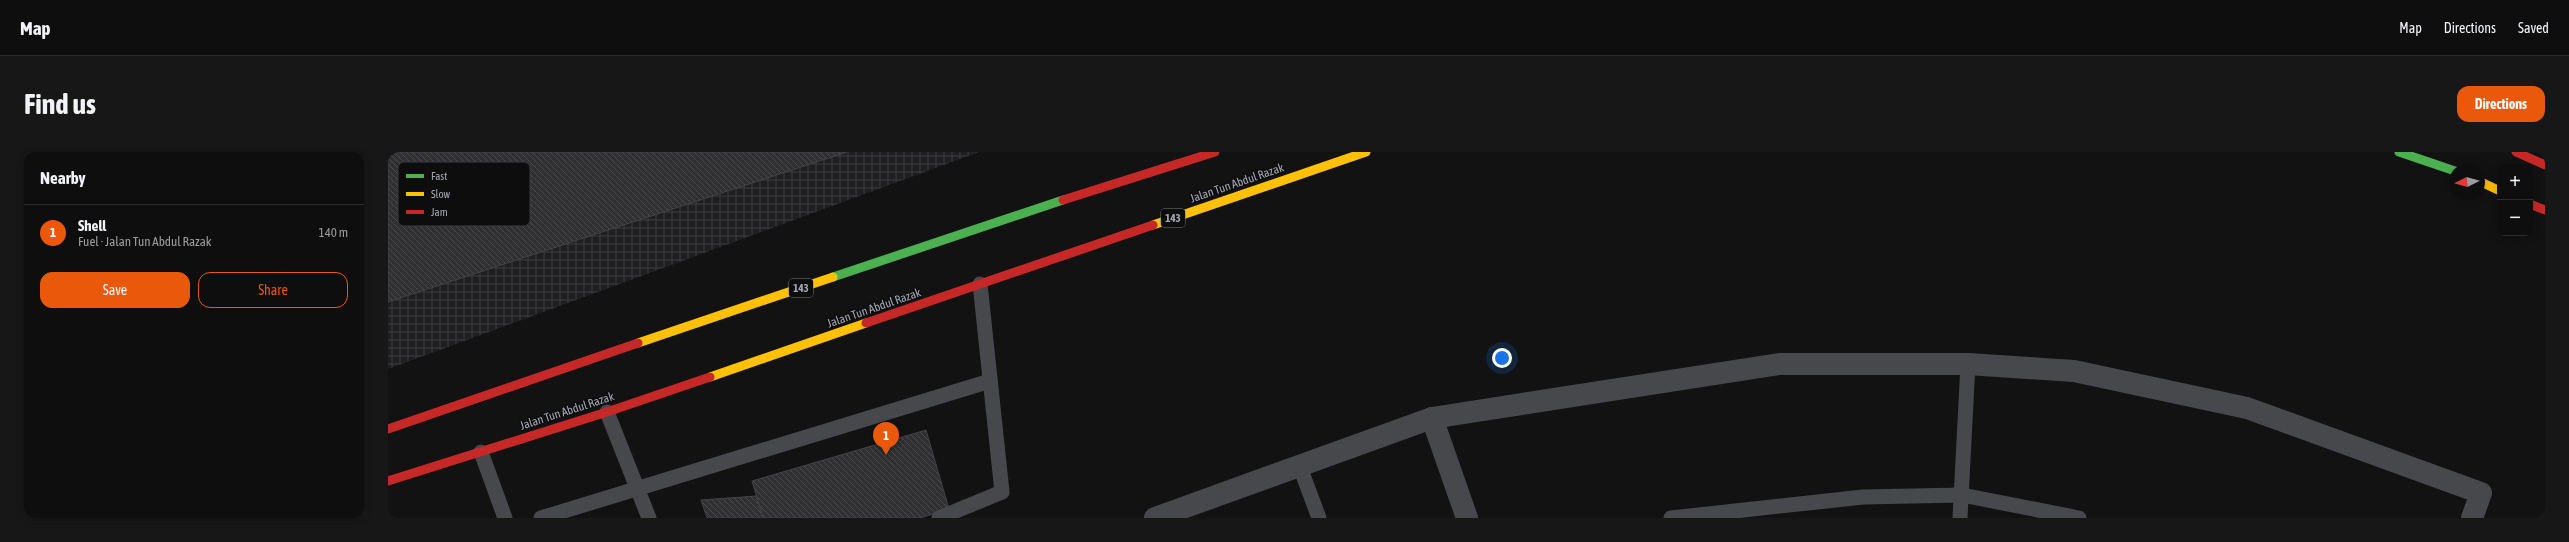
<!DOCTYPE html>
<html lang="en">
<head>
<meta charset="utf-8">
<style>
  :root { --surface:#0e0e0e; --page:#171717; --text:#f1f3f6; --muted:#9b9c9e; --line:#2e2e2e; --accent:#ea580c }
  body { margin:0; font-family:"Asap Condensed",sans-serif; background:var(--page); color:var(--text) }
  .controls { position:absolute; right:12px; top:12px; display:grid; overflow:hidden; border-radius:8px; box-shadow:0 2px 10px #0003 }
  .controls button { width:36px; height:36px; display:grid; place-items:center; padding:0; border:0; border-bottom:1px solid var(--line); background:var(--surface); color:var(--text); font:20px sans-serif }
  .compass { position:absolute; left:2061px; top:12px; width:36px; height:36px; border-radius:50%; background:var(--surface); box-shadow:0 2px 10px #0003; rotate:265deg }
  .you { position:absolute; left:1114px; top:206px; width:14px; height:14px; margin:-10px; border:3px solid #fff; border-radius:50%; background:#1a73e8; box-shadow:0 0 0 6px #1a73e833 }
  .badge { display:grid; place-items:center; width:26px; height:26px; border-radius:50%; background:var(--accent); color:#fff; font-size:13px; font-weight:700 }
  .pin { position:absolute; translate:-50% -33px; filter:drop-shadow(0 1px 2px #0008) }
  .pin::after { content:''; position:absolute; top:21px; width:14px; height:12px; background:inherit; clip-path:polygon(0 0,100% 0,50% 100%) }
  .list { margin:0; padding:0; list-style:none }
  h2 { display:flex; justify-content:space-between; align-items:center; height:52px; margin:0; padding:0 16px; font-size:17px }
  h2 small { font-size:13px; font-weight:400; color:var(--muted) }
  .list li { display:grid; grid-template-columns:26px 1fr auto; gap:12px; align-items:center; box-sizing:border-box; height:56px; padding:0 16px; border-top:1px solid var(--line) }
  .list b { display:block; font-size:15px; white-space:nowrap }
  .list p { margin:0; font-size:13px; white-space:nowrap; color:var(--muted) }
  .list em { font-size:13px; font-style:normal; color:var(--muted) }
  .actions { display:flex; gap:8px; padding:12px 16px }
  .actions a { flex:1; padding:9px 0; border:1px solid var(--accent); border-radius:12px; text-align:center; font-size:14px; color:var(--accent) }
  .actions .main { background:var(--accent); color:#fff }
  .map { position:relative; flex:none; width:2157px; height:366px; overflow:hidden; border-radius:12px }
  header { display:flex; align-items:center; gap:24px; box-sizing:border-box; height:56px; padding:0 20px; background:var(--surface); border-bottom:1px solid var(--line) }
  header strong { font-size:19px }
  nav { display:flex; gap:22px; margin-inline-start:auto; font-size:14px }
  .intro { display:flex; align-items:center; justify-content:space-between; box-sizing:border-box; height:96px; padding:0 24px }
  h1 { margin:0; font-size:28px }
  .button { padding:10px 18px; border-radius:12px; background:var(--accent); color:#fff; font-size:14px; font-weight:700 }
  main { display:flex; gap:24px; padding:0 24px }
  aside { flex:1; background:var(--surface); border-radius:12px; box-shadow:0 2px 10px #0003 }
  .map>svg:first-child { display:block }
</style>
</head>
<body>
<header>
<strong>Map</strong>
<nav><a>Map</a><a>Directions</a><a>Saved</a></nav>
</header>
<div class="intro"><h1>Find us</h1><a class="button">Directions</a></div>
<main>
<aside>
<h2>Nearby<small></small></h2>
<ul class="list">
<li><span class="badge">1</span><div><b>Shell</b><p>Fuel · Jalan Tun Abdul Razak</p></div><em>140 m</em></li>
</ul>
<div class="actions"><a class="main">Save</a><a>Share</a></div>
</aside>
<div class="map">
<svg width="2157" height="366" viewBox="0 0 2157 366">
  <defs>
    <pattern id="industrial-grid" width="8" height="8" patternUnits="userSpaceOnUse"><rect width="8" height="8" fill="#1f1f21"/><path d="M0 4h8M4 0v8" fill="none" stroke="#3c3d3f"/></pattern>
    <pattern id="building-back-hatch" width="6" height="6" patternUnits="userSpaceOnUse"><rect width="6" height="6" fill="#303032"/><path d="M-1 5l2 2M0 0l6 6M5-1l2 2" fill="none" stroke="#4b4b4d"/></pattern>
  </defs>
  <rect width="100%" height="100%" fill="#121213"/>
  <!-- industrial -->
  <polygon fill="url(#industrial-grid)" points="0,0 591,0 0,217"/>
  <!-- building -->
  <g fill="url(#building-back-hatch)" stroke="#424346">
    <polygon points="0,0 459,0 0,150"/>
    <polygon points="538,278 561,357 532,366 375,366 364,329"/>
    <polygon points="368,344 375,366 319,366 313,348"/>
  </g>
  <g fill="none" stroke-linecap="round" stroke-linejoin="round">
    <!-- lane -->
    <g stroke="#47484b" stroke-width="15">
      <polyline points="219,260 261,366"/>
      <polyline points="93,300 117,366"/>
      <polyline points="912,315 931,366"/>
      <polyline points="153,366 602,229"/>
      <polyline points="551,366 614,340 592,132"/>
      <polyline points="1283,366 1475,345 1574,343 1691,366"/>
      <polyline points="1572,366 1580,212"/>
    </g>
    <!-- street -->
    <g stroke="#47484b" stroke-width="22">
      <polyline points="1044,266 1079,366"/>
      <polyline points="767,366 1044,266 1391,212 1580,212 1686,219 1859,256 2093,341 2084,366"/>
    </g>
    <!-- fast -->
    <g stroke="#4caf50" stroke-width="9">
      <polyline points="2011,0 2067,19"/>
      <polyline points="445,125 675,48"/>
    </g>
    <!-- slow -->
    <g stroke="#ffc107" stroke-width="9">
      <polyline points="2091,29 2112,39"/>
      <polyline points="765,73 978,0"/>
      <polyline points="250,191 445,125"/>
      <polyline points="322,225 478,171"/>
    </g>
    <!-- jam -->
    <g stroke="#c62828" stroke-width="9">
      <polyline points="2128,0 2157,13"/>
      <polyline points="675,48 827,0"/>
      <polyline points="2142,52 2157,58"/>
      <polyline points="478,171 765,73"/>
      <polyline points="0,277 250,191"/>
      <polyline points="0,329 219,260 322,225"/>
    </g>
  </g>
  <g text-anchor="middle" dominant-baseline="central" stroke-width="3" stroke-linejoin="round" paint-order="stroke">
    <!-- shield labels -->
    <g fill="#0d0d0e" stroke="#767a82" stroke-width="1">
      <rect x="773" y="57" width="24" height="18" rx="3"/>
      <rect x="401" y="127" width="24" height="18" rx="3"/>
    </g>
    <g font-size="11" font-weight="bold" fill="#a3a8b4">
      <text x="785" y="66">143</text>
      <text x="413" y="136">143</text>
    </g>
    <!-- street labels -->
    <g font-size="12" fill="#a3a8b4" stroke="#0d0d0e">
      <text transform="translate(849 31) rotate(-19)">Jalan Tun Abdul Razak</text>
      <text transform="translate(486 156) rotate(-19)">Jalan Tun Abdul Razak</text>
      <text transform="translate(179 259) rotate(-18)">Jalan Tun Abdul Razak</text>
    </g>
  </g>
  <!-- legend -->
  <rect x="10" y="10" width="132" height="64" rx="6" fill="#0d0d0e" stroke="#3a3c40" stroke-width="1"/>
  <rect x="18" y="22" width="18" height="4" fill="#4caf50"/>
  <rect x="18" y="40" width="18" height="4" fill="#ffc107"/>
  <rect x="18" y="58" width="18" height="4" fill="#c62828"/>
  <g font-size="11" fill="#a3a8b4">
    <text x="43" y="28">Fast</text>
    <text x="43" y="46">Slow</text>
    <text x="43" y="64">Jam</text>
  </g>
</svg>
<div class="controls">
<button>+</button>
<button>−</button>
</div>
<svg class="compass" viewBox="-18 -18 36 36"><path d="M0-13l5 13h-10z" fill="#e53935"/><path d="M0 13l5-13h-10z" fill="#9b9c9e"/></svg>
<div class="you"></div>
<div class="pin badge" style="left:498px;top:303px">1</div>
</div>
</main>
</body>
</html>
